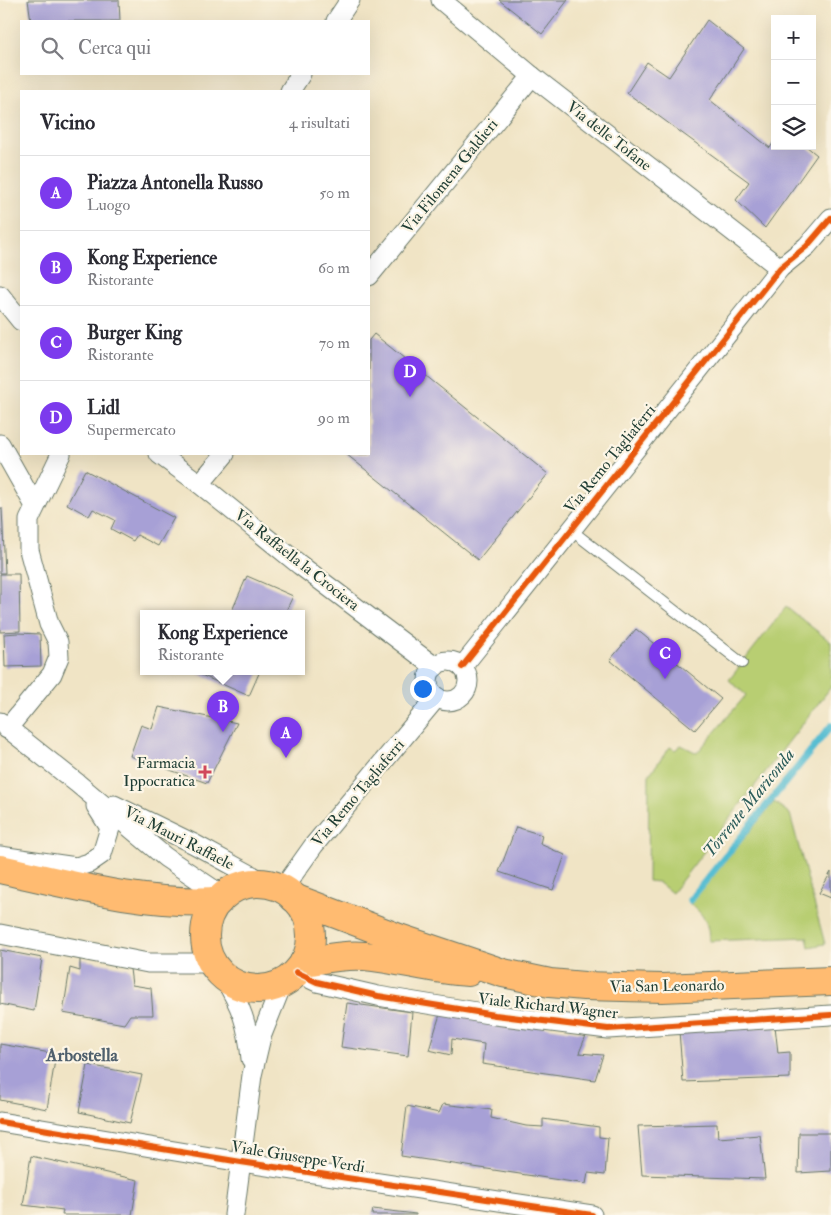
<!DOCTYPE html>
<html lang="it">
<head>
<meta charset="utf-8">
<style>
  :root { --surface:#fff; --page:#f2f2f3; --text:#2b2b33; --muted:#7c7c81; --line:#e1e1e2; --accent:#7c3aed }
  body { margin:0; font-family:"IM FELL Double Pica",serif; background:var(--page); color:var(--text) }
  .controls { position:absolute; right:15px; top:15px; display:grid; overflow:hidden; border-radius:0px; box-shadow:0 5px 20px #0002 }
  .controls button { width:45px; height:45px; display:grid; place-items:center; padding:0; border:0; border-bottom:1px solid var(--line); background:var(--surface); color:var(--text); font:25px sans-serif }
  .you { position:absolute; left:422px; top:688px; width:18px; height:18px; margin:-12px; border:4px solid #fff; border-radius:50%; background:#1a73e8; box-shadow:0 0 0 8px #1a73e833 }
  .badge { display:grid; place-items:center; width:32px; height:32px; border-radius:50%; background:var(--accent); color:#fff; font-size:16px; font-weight:700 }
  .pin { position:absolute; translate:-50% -41px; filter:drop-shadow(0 1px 2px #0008) }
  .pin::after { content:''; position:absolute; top:26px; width:18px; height:15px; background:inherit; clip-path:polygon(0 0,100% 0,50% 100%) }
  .popup { position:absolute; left:140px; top:610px; width:165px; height:65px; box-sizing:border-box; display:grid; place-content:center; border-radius:0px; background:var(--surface); filter:drop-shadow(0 1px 4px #0005); font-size:16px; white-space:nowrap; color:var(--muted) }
  .popup b { font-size:19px; color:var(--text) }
  .popup::after { content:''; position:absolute; left:50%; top:100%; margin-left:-10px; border:10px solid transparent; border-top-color:var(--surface) }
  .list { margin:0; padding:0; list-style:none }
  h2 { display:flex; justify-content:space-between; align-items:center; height:65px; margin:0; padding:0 20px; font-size:21px }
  h2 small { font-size:16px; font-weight:400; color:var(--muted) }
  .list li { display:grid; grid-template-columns:32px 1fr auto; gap:15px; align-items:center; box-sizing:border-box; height:75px; padding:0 20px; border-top:1px solid var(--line) }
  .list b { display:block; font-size:19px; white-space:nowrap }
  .list p { margin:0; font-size:16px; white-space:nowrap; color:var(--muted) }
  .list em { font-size:16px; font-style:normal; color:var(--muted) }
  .icon { flex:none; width:28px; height:28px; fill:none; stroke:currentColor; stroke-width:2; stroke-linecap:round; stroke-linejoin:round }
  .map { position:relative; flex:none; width:831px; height:1215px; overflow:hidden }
  .search { position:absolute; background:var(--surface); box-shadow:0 5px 20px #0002; left:20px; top:20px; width:350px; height:55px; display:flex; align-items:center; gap:12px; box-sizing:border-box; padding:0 18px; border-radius:0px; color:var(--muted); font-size:19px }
  .panel { position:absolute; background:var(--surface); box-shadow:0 5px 20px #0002; left:20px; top:90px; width:350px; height:365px; border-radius:0px }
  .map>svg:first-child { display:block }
</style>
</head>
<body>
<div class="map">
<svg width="831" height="1215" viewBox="0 0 831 1215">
  <rect width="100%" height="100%" fill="#fcf5e5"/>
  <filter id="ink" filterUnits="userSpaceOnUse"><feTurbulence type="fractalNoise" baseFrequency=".02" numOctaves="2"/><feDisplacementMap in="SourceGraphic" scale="10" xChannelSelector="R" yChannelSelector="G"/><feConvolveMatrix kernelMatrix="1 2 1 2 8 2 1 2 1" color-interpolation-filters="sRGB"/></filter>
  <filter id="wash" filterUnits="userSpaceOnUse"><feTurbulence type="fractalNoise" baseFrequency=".0096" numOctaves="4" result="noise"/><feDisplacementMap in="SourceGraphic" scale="20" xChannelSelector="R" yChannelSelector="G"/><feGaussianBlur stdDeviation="1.12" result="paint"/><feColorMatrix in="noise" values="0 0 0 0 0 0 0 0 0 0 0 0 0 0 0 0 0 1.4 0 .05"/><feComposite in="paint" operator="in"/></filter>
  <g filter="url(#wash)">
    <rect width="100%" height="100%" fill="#f0e4c5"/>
    <!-- green -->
    <g fill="#b8ce72" stroke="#6c8653">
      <polygon points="786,607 831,642 831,687 672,893 658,882 648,881 649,775 670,747 675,750 681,745 697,753 746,695 729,680"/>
      <path d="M774 802 790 814 825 944 809 947 807 937 709 941C709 924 704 914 690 904Z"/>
    </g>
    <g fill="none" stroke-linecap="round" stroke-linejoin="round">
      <!-- stream -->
      <polyline stroke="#53bcd1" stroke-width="7" points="690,900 831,726"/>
    </g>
    <g id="blocks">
      <!-- building -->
      <g fill="#a7a0d6">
        <polygon points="28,0 119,0 120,21 31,21"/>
        <polygon points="499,0 568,0 542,34"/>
        <polygon points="707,20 744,49 710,100 770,148 775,140 775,146 806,146 817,155 765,228 736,200 749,182 627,93 647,62 669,77"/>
        <polygon points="374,334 548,474 478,560 346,454 369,454 369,340"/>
        <polygon points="85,470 174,518 158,546 137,535 133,541 111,529 115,520 93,509 89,516 67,504"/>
        <polygon points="0,508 2,508 5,573 0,573"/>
        <polygon points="0,574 19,574 20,631 0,632"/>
        <polygon points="247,576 293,596 285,613 231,613"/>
        <polygon points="636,629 721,699 695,730 610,660"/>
        <polygon points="18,633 40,634 41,666 5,667 4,634"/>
        <polygon points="192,671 260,671 249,696"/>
        <polygon points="159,707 237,723 207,783 130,756 141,725 152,729"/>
        <polygon points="516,827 542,835 540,844 565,855 553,890 499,872"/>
        <polygon points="831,872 831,898 819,893"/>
        <polygon points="0,950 42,958 34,1011 0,1004"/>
        <polygon points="80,959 130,969 132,985 151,988 153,1015 130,1015 124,1024 63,1013 70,968 80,971"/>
        <polygon points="347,1003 412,1012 408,1056 341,1047"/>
        <polygon points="441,1011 587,1033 579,1053 603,1055 595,1080 482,1064 484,1044 452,1039 451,1055 429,1050"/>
        <polygon points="775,1026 778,1053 790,1052 790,1078 683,1082 679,1031"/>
        <polygon points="0,1044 56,1054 47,1109 0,1100"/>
        <polygon points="88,1065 142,1075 130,1123 79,1112"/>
        <polygon points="443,1104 492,1110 491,1118 526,1126 543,1127 543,1119 599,1127 599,1137 608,1138 605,1175 588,1173 586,1184 401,1156 407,1106 439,1113"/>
        <polygon points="717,1124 718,1138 760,1135 765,1179 642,1175 638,1126"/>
        <polygon points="799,1133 831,1133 831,1171 798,1173"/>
        <polygon points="31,1156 138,1180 132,1215 62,1215 63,1210 23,1205"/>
        <polygon points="373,1209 416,1214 416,1215 372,1215"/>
      </g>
    </g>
  </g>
  <g filter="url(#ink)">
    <use href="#blocks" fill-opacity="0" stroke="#687767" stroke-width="1"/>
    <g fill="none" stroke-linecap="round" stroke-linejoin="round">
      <defs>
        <polyline id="service" points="571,530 742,663"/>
        <g id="minor">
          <polyline points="441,0 532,76 780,268"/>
          <polyline points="336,21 350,0"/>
          <polyline points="290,91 301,74"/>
          <polyline points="369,276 532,76"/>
          <polyline points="0,295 21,321"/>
          <polyline points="0,444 35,506"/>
          <polyline points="159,454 200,484 300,565 435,667"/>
          <polyline points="200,484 225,454"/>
          <circle cx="448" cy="681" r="20"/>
          <polyline points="462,667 780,268 807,246 831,218"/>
          <polyline points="0,722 77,783 165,857 223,896"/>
          <polyline points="7,729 52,674 59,657 58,642 49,624 29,550 29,520 61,454"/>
          <polyline points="114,805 194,844 269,885"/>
          <polyline points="0,856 76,867 89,863 102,854 110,828 96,806"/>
          <polyline points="282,890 314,845 437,697"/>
          <polyline points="0,934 148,963 212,963"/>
          <polyline points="296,972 317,982 378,996 495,1015 608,1029 831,1015"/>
          <path d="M223 976C241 1006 248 1024 251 1059"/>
          <polyline points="0,1122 241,1162 592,1215"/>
          <polyline points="234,1215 252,1075 261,1037 283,982"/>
        </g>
        <g id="primary">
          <path d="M0 869C72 885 144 905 219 901"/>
          <circle cx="258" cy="936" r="53"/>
          <polyline points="294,898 399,938 503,973 550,983 584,986 662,988 831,981"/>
          <path d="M304 962C324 959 344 954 365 956 399 959 432 970 468 972"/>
        </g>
      </defs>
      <!-- service casing -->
      <use href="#service" stroke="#687767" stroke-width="12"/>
      <!-- minor casing -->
      <use href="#minor" stroke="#687767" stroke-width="21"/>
      <!-- primary casing -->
      <use href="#primary" stroke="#687767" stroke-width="30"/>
      <!-- service -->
      <use href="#service" stroke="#fff" stroke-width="10"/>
      <!-- minor -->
      <use href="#minor" stroke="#fff" stroke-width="19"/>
      <!-- primary -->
      <use href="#primary" stroke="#ffbb71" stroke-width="28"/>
      <defs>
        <g id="cycleway">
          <polyline points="462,667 780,268 807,246 831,218"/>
          <polyline points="296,972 317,982 378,996 495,1015 608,1029 831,1015"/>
          <polyline points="0,1122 241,1162 592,1215"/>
        </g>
      </defs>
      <!-- cycleway casing -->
      <use href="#cycleway" stroke="#fcf5e5" stroke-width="9"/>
      <!-- cycleway -->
      <use href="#cycleway" stroke="#e8590c" stroke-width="6"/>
    </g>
  </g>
  <!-- markers -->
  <path fill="#d1495b" stroke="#fcf5e5" stroke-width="2" d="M202.5 764.5h5v5h5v5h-5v5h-5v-5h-5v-5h5z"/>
  <g text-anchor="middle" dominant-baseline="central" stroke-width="4.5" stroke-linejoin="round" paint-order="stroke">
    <!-- street labels -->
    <g font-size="16" fill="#1f3d34" stroke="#fcf5e5">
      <text transform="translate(609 136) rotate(38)">Via delle Tofane</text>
      <text transform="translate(450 176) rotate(-51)">Via Filomena Galdieri</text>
      <text transform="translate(610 459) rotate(-51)">Via Remo Tagliaferri</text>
      <text transform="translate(297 560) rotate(38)">Via Raffaella la Crociera</text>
      <text transform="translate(358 793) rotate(-50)">Via Remo Tagliaferri</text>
      <text transform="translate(179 838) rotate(27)">Via Mauri Raffaele</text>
      <text transform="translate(667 986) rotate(-1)">Via San Leonardo</text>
      <text transform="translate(548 1006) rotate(6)">Viale Richard Wagner</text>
      <text transform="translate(298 1157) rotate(9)">Viale Giuseppe Verdi</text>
    </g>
    <!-- poi labels -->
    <g font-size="16" fill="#1f3d34" stroke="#fcf5e5" text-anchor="end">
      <text x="195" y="763">Farmacia<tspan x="195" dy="18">Ippocratica</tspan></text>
    </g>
    <!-- water labels -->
    <g font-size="18" font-style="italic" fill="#2c5d5b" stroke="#fcf5e5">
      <text transform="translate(749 803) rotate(-51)">Torrente Mariconda</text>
    </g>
    <!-- neighbourhood labels -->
    <g font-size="18" font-weight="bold" fill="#4f606d" stroke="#fcf5e5">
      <text x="82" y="1055">Arbostella</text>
    </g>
  </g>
</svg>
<div class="controls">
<button>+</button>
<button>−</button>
<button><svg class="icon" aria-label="layers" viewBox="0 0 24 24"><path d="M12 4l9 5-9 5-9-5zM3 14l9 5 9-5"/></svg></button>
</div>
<div class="you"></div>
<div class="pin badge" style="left:286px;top:758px">A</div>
<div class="pin badge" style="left:223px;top:732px">B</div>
<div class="popup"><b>Kong Experience</b>Ristorante</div>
<div class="pin badge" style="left:665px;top:679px">C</div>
<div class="pin badge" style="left:410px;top:397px">D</div>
<div class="search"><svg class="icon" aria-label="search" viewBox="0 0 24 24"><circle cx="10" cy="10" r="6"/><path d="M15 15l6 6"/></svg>Cerca qui</div>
<section class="panel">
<h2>Vicino<small>4 risultati</small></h2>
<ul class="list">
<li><span class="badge">A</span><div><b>Piazza Antonella Russo</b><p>Luogo</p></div><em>50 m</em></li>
<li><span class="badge">B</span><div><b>Kong Experience</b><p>Ristorante</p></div><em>60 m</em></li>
<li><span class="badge">C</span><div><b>Burger King</b><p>Ristorante</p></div><em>70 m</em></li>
<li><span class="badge">D</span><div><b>Lidl</b><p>Supermercato</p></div><em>90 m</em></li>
</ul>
</section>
</div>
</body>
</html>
